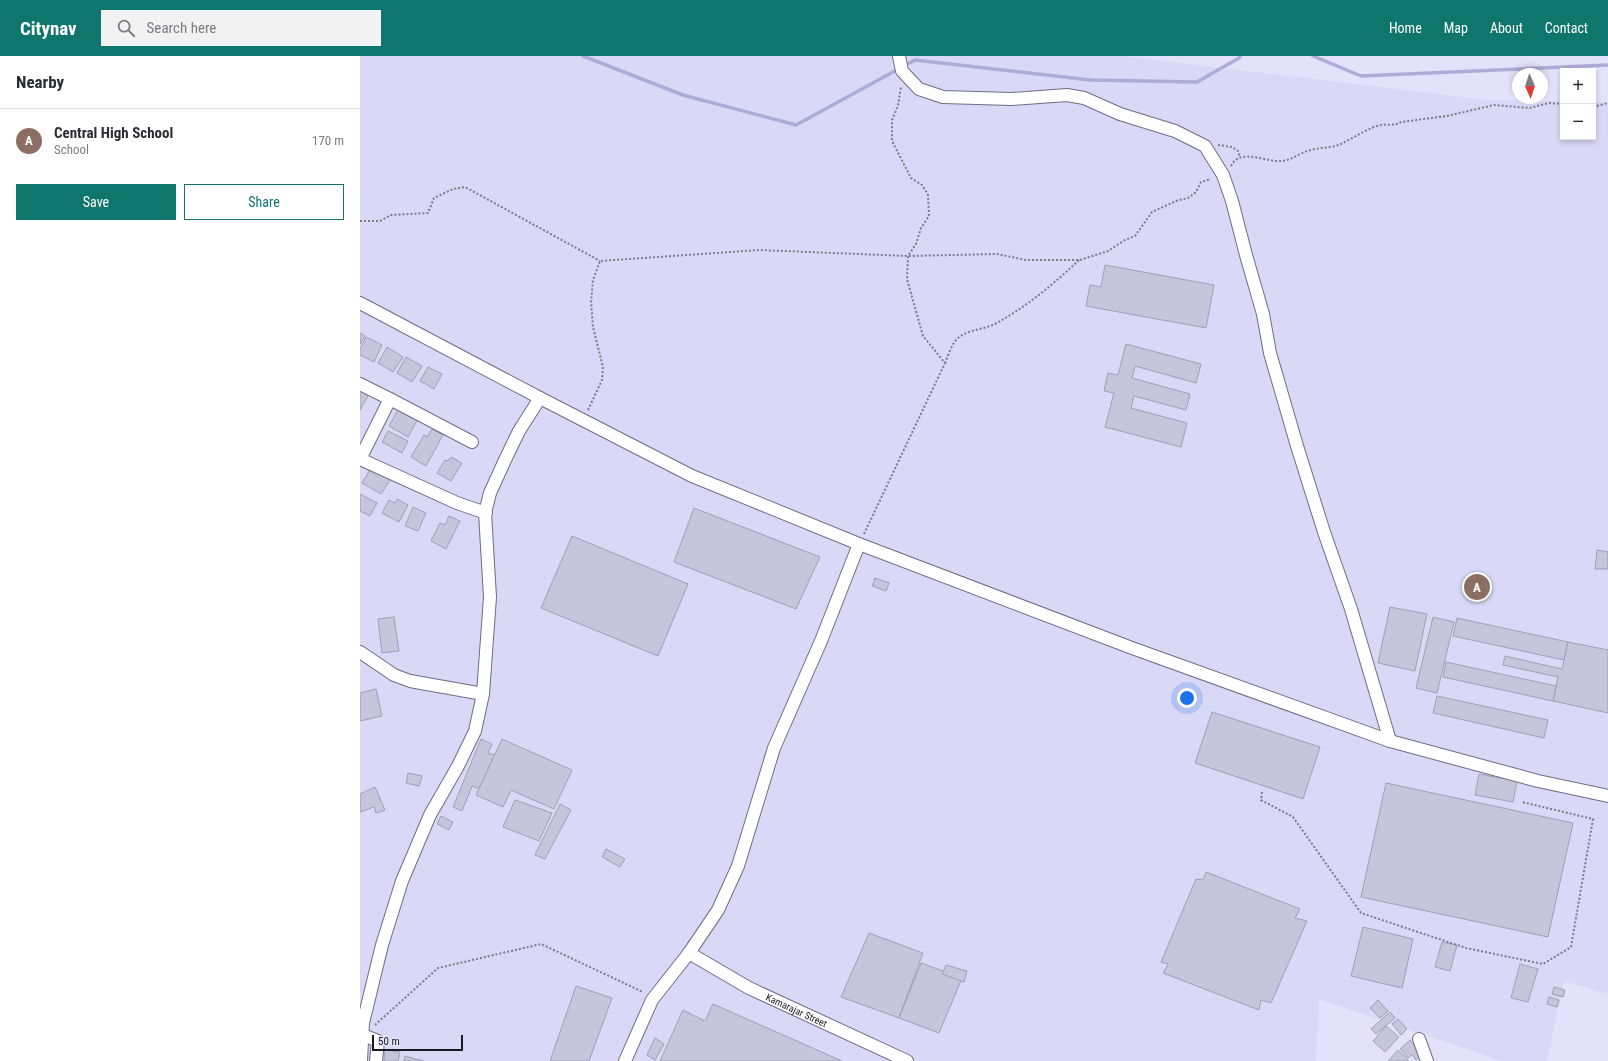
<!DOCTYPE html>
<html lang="en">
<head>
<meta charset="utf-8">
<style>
  :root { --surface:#fff; --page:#f2f2f3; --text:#2b2b33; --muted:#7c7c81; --line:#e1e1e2; --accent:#0f766e }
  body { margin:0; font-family:"Roboto Condensed",sans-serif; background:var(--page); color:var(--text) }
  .controls { position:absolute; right:12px; top:12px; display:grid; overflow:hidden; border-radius:0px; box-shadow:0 2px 6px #0003 }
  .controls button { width:36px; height:36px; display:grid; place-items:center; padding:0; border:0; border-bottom:1px solid var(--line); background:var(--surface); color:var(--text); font:20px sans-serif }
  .compass { position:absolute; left:1152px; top:12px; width:36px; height:36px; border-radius:50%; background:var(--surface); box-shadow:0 2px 6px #0003; rotate:177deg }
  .scale { position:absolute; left:12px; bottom:10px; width:91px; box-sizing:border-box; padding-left:4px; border:2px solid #191921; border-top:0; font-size:11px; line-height:14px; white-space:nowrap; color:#191921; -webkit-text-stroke:3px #e3e2fa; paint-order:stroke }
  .you { position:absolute; left:827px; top:642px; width:14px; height:14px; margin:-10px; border:3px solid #fff; border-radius:50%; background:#1a73e8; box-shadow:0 0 0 6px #1a73e833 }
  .badge { display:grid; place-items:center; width:26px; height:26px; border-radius:50%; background:var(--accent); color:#fff; font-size:13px; font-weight:700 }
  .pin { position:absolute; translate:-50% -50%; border:2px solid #fff; box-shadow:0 1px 4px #0006 }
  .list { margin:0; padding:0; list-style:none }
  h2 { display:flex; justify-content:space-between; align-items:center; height:52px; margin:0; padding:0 16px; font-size:17px }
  h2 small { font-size:13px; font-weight:400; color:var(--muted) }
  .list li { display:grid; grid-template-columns:26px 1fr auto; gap:12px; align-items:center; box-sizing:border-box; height:64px; padding:0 16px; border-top:1px solid var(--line) }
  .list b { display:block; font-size:15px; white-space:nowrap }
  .list p { margin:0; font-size:13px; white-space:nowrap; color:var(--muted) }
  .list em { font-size:13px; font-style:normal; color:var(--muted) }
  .actions { display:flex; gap:8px; padding:12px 16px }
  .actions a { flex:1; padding:9px 0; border:1px solid var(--accent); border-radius:0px; text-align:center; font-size:14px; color:var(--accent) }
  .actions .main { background:var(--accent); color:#fff }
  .icon { flex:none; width:22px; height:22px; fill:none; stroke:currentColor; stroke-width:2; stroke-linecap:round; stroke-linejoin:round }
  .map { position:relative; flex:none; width:1248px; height:1005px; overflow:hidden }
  header { display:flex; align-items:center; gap:24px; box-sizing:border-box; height:56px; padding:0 20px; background:var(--accent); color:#fff }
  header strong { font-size:19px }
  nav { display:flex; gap:22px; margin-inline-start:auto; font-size:14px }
  .search { width:280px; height:36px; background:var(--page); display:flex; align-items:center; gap:10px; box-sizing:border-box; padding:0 14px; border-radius:0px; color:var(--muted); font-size:15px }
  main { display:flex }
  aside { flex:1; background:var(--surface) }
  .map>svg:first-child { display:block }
</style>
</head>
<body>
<header>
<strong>Citynav</strong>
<div class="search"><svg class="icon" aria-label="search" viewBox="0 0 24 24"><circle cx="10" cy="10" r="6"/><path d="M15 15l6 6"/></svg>Search here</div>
<nav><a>Home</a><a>Map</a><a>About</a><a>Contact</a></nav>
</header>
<main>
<aside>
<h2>Nearby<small></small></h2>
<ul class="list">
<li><span class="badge" style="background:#8d6e63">A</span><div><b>Central High School</b><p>School</p></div><em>170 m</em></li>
</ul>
<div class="actions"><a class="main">Save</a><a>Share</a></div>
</aside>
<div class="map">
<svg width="1248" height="1005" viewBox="0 0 1248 1005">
  <rect width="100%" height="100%" fill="#e3e2fa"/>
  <!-- built -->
  <polygon fill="#d9d8f7" points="0,0 763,0 1128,44 1203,45 1203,81 1233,81 1233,46 1248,46 1248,938 1204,925 1187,1005 1145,1005 1139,1004 959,943 956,1005 0,1005"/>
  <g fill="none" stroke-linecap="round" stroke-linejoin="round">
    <!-- stream -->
    <g stroke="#adabd8" stroke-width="3.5">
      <polyline points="223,0 323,39 436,69 555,4 730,24 837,26 879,2 880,0"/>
      <polyline points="953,0 1001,20 1248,9"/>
    </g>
  </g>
  <!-- building -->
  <g fill="#c5c5dc" stroke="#9f9fb5">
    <polygon points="745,209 854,229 846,272 726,250 730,229 741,231"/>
    <polygon points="0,277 5,280 0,288"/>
    <polygon points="6,281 22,289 14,306 0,299 0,293"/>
    <polygon points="766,288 841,308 836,327 775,310 772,322 830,338 826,354 774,340 771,352 827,367 821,391 745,371 754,337 744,335 748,317 758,319"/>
    <polygon points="27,291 43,301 33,316 18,307"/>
    <polygon points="46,301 62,310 52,326 37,317"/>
    <polygon points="68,311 82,318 74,333 60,325"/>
    <polygon points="0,335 8,340 0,354"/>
    <polygon points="39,352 58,363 48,381 29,370"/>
    <polygon points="72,373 83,379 66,410 51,401 64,379 67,381"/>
    <polygon points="28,375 48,385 42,397 22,386"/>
    <polygon points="91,401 102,407 91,425 77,417 85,404 88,405"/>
    <polygon points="11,412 30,424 21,438 2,427"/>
    <polygon points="0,438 17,447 10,460 0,455"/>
    <polygon points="37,443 48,449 39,466 22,457 29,444 35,447"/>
    <polygon points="53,451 66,457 58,475 45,470"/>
    <polygon points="334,452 460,501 436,553 314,506"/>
    <polygon points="89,460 100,465 86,493 71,485 80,467 85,469"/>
    <polygon points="212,480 328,528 298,600 181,552"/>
    <polygon points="1237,494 1248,496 1248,513 1235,513"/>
    <polygon points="515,522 529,527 526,535 512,530"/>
    <polygon points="1030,551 1067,558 1055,615 1018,607"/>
    <polygon points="34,561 39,595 22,597 18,563"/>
    <polygon points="1073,561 1094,566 1077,637 1056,632"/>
    <polygon points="1097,562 1208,586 1204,604 1093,580"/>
    <polygon points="1208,586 1248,594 1248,657 1193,645 1198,621 1143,609 1145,600 1202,613"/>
    <polygon points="1086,606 1196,630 1193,645 1083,621"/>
    <polygon points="16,633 22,660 0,665 0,637"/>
    <polygon points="1077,640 1188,664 1184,682 1073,657"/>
    <polygon points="852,656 960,691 943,743 835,707"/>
    <polygon points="121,683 132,688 128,697 135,699 119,733 112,730 102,755 93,751"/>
    <polygon points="142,683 212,714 194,753 151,734 143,751 116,739"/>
    <polygon points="48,717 62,720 59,730 46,727"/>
    <polygon points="1119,718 1157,725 1153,746 1115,739"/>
    <polygon points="1026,727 1213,767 1188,881 1001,841"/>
    <polygon points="15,731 25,754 16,757 14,751 0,756 0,738"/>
    <polygon points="155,744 192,757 179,785 143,771"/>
    <polygon points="200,748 211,754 185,803 175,799"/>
    <polygon points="81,760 93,766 89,774 77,768"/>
    <polygon points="246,793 265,803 260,811 242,801"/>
    <polygon points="846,816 940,853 935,862 947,865 911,947 901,944 899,954 803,917 808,908 801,906 836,823 843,824"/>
    <polygon points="1003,871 1053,883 1042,932 991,920"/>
    <polygon points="509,877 563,897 539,962 481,941"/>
    <polygon points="1082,886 1097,889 1090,915 1075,911"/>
    <polygon points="561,907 602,922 579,977 539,962"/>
    <polygon points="1160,908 1178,913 1168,946 1151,942"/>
    <polygon points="586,909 607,915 604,926 582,918"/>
    <polygon points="216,930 252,942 229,1005 190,1005"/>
    <polygon points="1194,931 1205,934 1203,941 1192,938"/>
    <polygon points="1189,941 1199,944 1197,951 1187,948"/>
    <polygon points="1018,944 1028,955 1020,962 1010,952"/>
    <polygon points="353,948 482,1005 300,1005 323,954 345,965"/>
    <polygon points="1030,956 1035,962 1016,978 1011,973"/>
    <polygon points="1038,963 1047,973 1041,979 1032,968"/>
    <polygon points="1026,970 1039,981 1025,996 1013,985"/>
    <polygon points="295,982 304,988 295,1004 287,999"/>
    <polygon points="1050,984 1062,999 1056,1004 1052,999 1048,1002 1040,993"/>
    <polygon points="25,994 40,996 38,1005 24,1005"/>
    <polygon points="1038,994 1049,1005 1028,1005"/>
    <polygon points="45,1000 64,1005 44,1005"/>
  </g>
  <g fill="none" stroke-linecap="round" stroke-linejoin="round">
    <defs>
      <g id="minor">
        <polyline points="539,0 542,15 559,33 583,41 651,43 707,39 724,42 760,58 815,75 845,90 863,119 872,145 886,199 903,258 910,297 937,390 964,476 991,553 1030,685"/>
        <polyline points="0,247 180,342 332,420 499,488 772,592 1030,685 1178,725 1248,740"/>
        <polyline points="0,328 30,343 0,403 97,447 126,457"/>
        <polyline points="30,343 112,386"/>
        <polyline points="0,596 34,619 50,625 123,638"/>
        <path id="s1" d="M329 897 389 932 547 1005"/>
        <polyline points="3,979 18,985 16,1005"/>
        <polyline points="1059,983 1067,1005"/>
        <polyline points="1,1005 3,967 22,889 42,825 70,759 98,710 115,675 123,638 130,541 125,457 130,437 145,404 159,375 180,342"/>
        <polyline points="265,1005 292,944 329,897 358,854 378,810 414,692 461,585 499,488"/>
      </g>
    </defs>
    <!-- minor casing -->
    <use href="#minor" stroke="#6e6d82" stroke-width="14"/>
    <!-- path -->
    <g stroke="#7b7b8b" stroke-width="2" stroke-dasharray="2 2" stroke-linecap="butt">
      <polyline points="1233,51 1248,47"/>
      <polyline points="858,89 872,91 878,95 880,102"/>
      <path d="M871 110C880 91 907 107 922 105 932 104 941 96 951 94 961 91 973 92 981 88 993 82 1005 74 1017 70 1025 67 1034 71 1041 66L1087 60 1134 49 1170 52 1189 47 1203 48"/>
      <polyline points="0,165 20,165 31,159 68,157 74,142 93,133 105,131 240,205"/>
      <path d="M585 307C588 300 591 290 596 284 605 274 622 274 635 268 666 251 694 228 719 204"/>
      <polyline points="228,354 242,324 243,311 233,271 231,246 233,224 240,205 399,194 548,200 637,198 666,204 720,204 748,195 765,184 775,180 792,156 816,145 828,142 836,136 841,126 851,123"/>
      <polyline points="504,478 585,307 563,280 547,223 548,200 556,188 561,172 569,160 568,139 562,129 551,122 532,85 532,64 538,50 541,31"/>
      <polyline points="902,736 901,744 933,761 1001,857 1106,892 1183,908 1211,891 1233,763 1162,746"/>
      <polyline points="15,969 78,912 181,888 283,936"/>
    </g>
    <!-- minor -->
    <use href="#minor" stroke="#fff" stroke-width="12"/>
  </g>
  <g text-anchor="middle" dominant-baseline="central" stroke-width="3" stroke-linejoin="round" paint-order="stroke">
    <!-- street labels -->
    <g font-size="10" fill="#191921" stroke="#e3e2fa">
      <text stroke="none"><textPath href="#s1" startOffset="122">Kamarajar Street</textPath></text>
    </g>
  </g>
</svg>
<div class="controls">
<button>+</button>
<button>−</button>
</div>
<svg class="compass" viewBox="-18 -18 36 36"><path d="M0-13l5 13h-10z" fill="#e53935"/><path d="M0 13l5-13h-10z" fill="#7c7c81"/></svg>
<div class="scale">50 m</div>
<div class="you"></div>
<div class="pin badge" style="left:1117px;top:531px;background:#8d6e63">A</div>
</div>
</main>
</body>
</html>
